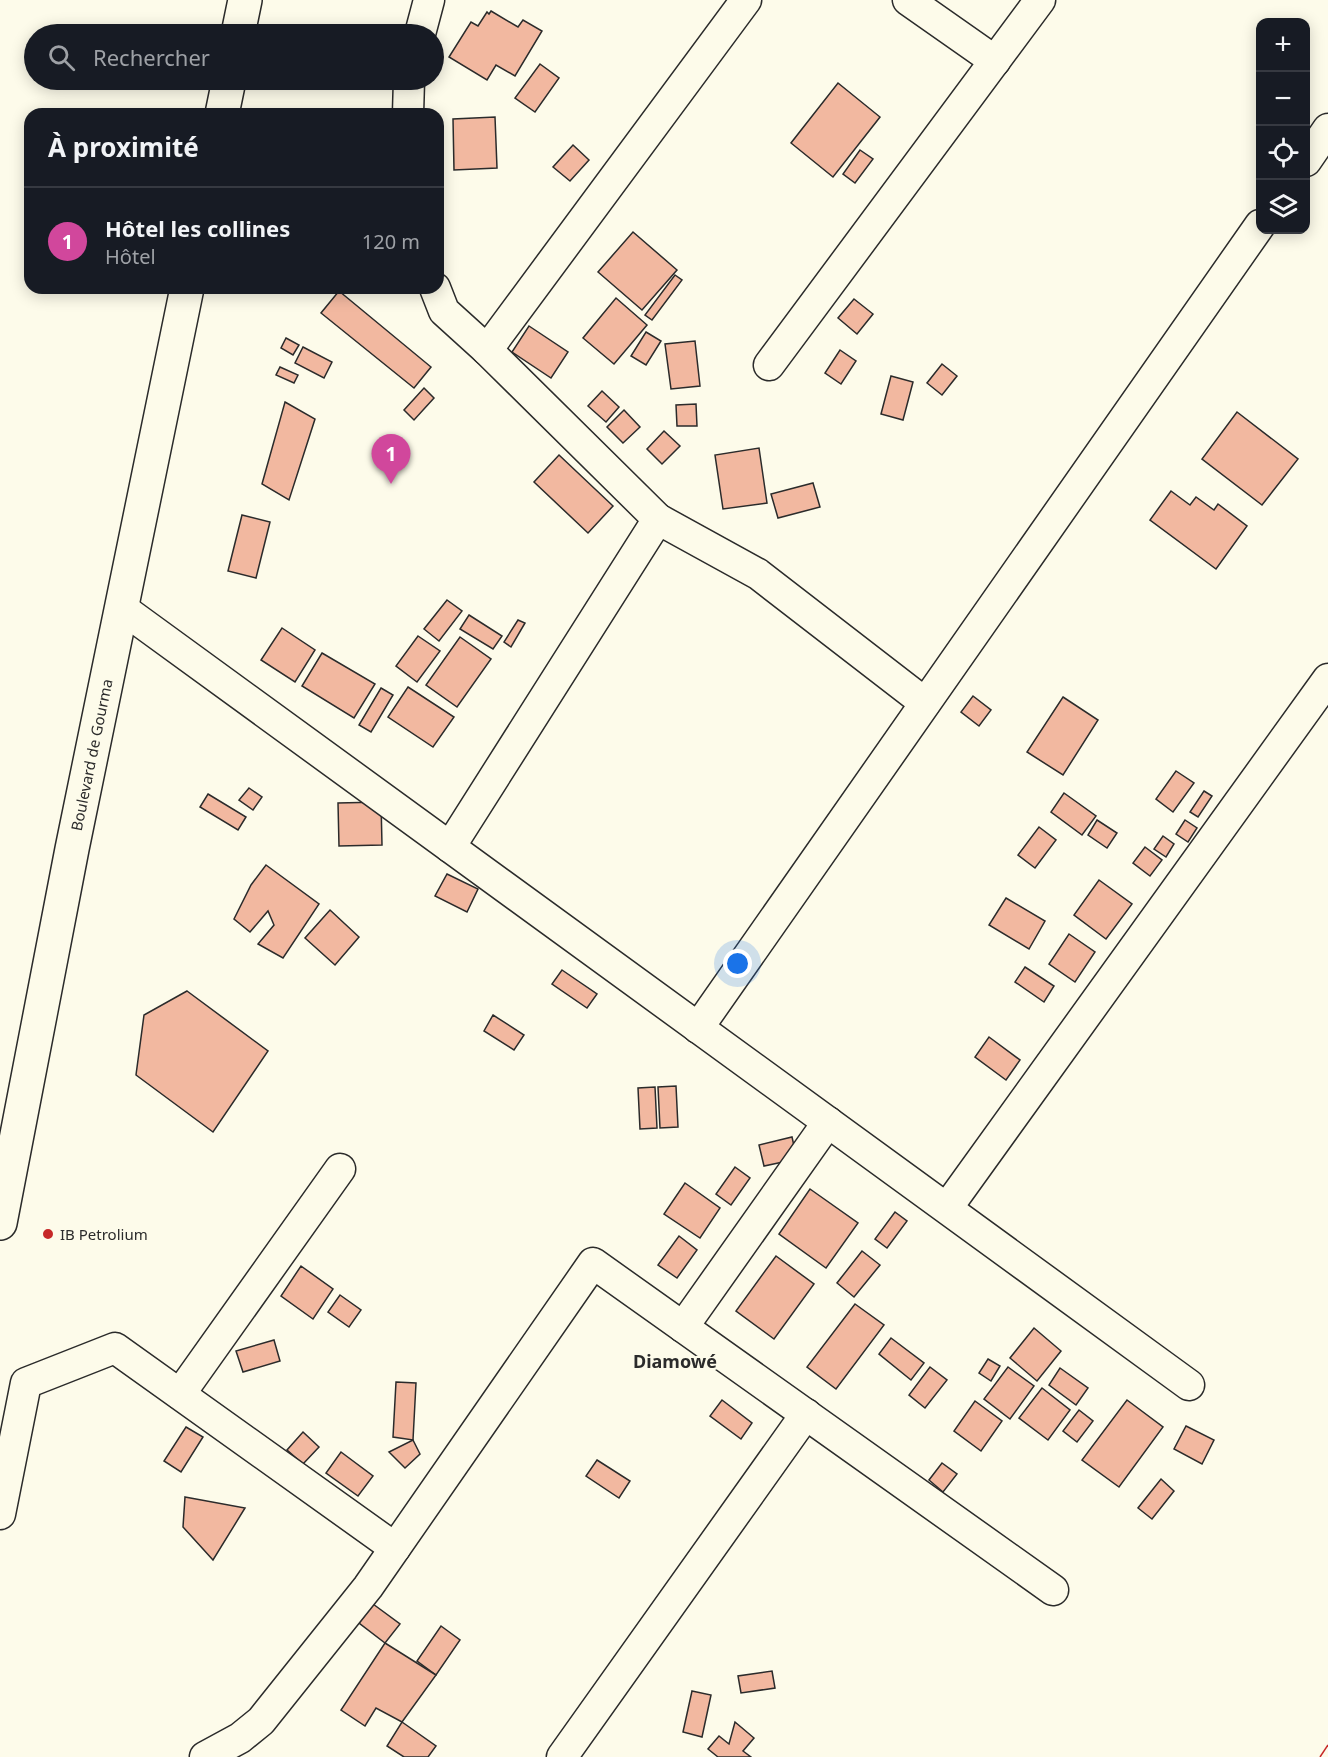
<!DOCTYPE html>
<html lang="fr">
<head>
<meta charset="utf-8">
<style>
  :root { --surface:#171b24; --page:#20242c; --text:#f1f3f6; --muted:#9ea1a6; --line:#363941; --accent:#2563eb }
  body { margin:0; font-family:"Noto Sans",sans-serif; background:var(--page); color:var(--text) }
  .controls { position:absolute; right:18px; top:18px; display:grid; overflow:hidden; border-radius:12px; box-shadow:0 3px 15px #0003 }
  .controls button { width:54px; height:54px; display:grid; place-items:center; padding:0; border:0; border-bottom:2px solid var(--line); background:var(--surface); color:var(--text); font:30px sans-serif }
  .you { position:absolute; left:738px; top:964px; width:21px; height:21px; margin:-15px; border:4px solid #fff; border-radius:50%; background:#1a73e8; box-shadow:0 0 0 9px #1a73e833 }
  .badge { display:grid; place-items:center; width:39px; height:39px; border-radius:50%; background:var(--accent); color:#fff; font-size:20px; font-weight:700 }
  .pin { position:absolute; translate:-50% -50px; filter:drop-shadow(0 2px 3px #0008) }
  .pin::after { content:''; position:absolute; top:32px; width:21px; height:18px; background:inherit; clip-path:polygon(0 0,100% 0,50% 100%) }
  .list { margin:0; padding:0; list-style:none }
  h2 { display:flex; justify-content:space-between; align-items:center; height:78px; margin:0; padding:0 24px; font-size:26px }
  h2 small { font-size:20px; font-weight:400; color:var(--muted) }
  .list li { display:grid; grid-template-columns:39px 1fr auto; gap:18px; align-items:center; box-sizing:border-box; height:108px; padding:0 24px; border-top:2px solid var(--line) }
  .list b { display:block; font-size:22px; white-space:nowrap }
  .list p { margin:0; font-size:20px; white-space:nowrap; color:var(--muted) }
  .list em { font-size:20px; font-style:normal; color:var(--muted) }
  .icon { flex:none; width:33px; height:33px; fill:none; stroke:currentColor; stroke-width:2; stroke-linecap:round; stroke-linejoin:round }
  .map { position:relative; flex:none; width:1328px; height:1757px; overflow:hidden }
  .search { position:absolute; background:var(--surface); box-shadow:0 3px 15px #0003; left:24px; top:24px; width:420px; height:66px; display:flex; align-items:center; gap:15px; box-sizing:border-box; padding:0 21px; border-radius:33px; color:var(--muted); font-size:22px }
  .panel { position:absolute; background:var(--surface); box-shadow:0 3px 15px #0003; left:24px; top:108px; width:420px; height:186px; border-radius:18px }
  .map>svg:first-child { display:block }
</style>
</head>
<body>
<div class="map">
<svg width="1328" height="1757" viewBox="0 0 1328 1757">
  <rect width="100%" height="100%" fill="#fdfbea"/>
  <!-- building -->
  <g fill="#f2b8a0" stroke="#2b2b2b" stroke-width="1.5">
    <polygon points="491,11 518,27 523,20 542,31 515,76 496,65 487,80 449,57 471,22 478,26 487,12 489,14"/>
    <polygon points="540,64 559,78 535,112 515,98"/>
    <polygon points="838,83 880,117 833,177 791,143"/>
    <polygon points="495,117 497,168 454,170 453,119"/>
    <polygon points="573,145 589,160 570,181 553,167"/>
    <polygon points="860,150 873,159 855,183 843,174"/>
    <polygon points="633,232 677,270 642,310 598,272"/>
    <polygon points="675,275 682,280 652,320 645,315"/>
    <polygon points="339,291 431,367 414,388 321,313"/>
    <polygon points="616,298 647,325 614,364 583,338"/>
    <polygon points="854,299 873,314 857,334 838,318"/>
    <polygon points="529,326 568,352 551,378 512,352"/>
    <polygon points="646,332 661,341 646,365 631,356"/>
    <polygon points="286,338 299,345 293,355 281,348"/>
    <polygon points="695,341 700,386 671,389 665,344"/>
    <polygon points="303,347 332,362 324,378 295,363"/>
    <polygon points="840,350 856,361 841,384 825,373"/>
    <polygon points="942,364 957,376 942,395 927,383"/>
    <polygon points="280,367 298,375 294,383 276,375"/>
    <polygon points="891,376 913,382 903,420 881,414"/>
    <polygon points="424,388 434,398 414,420 404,410"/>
    <polygon points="602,391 619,407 606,422 588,406"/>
    <polygon points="285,402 315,419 289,500 262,484"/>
    <polygon points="696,404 697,426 677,426 676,405"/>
    <polygon points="624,410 640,427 623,443 607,427"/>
    <polygon points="1237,412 1298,459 1262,505 1202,459"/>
    <polygon points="664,431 680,446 662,464 647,449"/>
    <polygon points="759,448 767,503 723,509 715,455"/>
    <polygon points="559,455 613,506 588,533 534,482"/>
    <polygon points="813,483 820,507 778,518 771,494"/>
    <polygon points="1171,491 1190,505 1196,497 1214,510 1218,504 1247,526 1216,569 1150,520"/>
    <polygon points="242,515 270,522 256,578 228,571"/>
    <polygon points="447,600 462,611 439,641 424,629"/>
    <polygon points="469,615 502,636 493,649 460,629"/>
    <polygon points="518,620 525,623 511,647 504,642"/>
    <polygon points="282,628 315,650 295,682 261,660"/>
    <polygon points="418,636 440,651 417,682 396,666"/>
    <polygon points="460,637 491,659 457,707 426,685"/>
    <polygon points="322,653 375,684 354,718 302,686"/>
    <polygon points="408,687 454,717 433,747 388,717"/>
    <polygon points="381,688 393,695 371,732 359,725"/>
    <polygon points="973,696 991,710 979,726 961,712"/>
    <polygon points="1063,697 1098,720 1063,775 1027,752"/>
    <polygon points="1176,771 1194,783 1173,812 1156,799"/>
    <polygon points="249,788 262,797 253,810 239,800"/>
    <polygon points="1204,791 1212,796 1198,817 1190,812"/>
    <polygon points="1064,793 1096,816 1082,835 1051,812"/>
    <polygon points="208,794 246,817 238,830 200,807"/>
    <polygon points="381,802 382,845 339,846 338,803"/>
    <polygon points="1097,820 1117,833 1107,848 1088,835"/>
    <polygon points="1185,820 1197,828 1188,842 1176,834"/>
    <polygon points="1039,827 1056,840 1035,868 1018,855"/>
    <polygon points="1163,836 1174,844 1166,857 1154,849"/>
    <polygon points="1145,847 1162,860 1150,876 1133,863"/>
    <polygon points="266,865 319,904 283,958 258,944 274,925 268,911 250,932 234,919 251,885"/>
    <polygon points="447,874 478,889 467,912 435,896"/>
    <polygon points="1099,880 1132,904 1106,939 1074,915"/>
    <polygon points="1006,898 1045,921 1029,949 989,925"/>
    <polygon points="330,910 359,937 335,965 305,938"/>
    <polygon points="1069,934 1095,952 1075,982 1049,964"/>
    <polygon points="1025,967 1054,986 1044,1002 1015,982"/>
    <polygon points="562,970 597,994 587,1008 552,984"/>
    <polygon points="187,991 268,1051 213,1132 136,1075 144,1015"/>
    <polygon points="493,1015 524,1035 514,1050 484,1031"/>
    <polygon points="989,1037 1020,1060 1006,1080 975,1057"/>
    <polygon points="676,1086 678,1127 660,1128 658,1087"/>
    <polygon points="655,1087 657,1128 640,1129 638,1088"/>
    <polygon points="792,1137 797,1159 764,1166 759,1145"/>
    <polygon points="735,1167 750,1178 731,1205 716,1194"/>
    <polygon points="685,1183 720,1208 700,1238 664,1214"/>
    <polygon points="810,1189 858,1223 826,1268 779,1234"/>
    <polygon points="895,1212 907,1221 887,1248 875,1239"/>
    <polygon points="679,1236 697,1250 677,1278 658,1265"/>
    <polygon points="862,1251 880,1265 854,1297 837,1283"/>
    <polygon points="776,1256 814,1284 774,1339 736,1311"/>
    <polygon points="301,1266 333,1289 313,1319 281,1296"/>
    <polygon points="340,1295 361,1310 349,1327 328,1312"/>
    <polygon points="855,1304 884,1325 836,1389 807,1367"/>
    <polygon points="1034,1328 1061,1351 1037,1381 1010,1358"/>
    <polygon points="891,1338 924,1363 911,1380 879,1354"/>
    <polygon points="274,1340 280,1361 243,1372 236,1351"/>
    <polygon points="988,1359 1000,1366 991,1381 979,1373"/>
    <polygon points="930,1367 947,1380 925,1408 909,1395"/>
    <polygon points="1008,1367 1034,1386 1010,1419 984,1399"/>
    <polygon points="1060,1368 1088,1388 1076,1405 1049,1385"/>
    <polygon points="396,1382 416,1383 413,1440 393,1437"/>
    <polygon points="1042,1388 1070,1410 1048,1440 1019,1418"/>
    <polygon points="722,1400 752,1423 741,1439 710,1416"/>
    <polygon points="1127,1400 1163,1427 1119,1487 1082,1460"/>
    <polygon points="975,1401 1002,1421 981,1451 954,1431"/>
    <polygon points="1079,1410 1093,1421 1077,1442 1063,1431"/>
    <polygon points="1186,1426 1214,1440 1202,1464 1174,1449"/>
    <polygon points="186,1427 203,1437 181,1472 164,1461"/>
    <polygon points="303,1432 319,1447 303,1464 287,1450"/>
    <polygon points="413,1440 420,1454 405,1468 389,1452"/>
    <polygon points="341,1452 373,1476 358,1496 326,1473"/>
    <polygon points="597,1460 630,1481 619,1498 586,1476"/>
    <polygon points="942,1463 957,1474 943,1492 929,1480"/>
    <polygon points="1161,1479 1174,1491 1152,1519 1138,1508"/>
    <polygon points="185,1497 245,1508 213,1560 183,1527"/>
    <polygon points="373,1604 400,1624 385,1643 359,1623"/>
    <polygon points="441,1626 460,1640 436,1675 417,1661"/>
    <polygon points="385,1643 436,1675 402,1722 376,1708 365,1726 341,1710"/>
    <polygon points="772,1671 775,1688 741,1693 738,1676"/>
    <polygon points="692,1691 711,1695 702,1737 683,1732"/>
    <polygon points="402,1722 436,1746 428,1757 404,1757 387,1746"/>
    <polygon points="735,1722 754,1738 743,1751 751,1757 718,1757 708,1749 719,1736 729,1744"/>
  </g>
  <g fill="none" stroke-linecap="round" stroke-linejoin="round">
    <defs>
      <g id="street">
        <polyline points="908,0 995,61"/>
        <polyline points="420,34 429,0"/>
        <polyline points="408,114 409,80"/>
        <polyline points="1306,161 1328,129"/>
        <polyline points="435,288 444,311 487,350 658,519 758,574 925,703"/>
        <polyline points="487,350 746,0"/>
        <polyline points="769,365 1040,0"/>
        <polyline points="123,609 1189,1385"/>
        <polyline points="450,847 658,519"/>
        <polyline points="698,1028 1260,225"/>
        <polyline points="947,1208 1328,679"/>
        <polyline points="683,1327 828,1122"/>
        <polyline points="180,1394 340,1169"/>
        <polyline points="0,1514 26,1383 115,1348 395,1548"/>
        <polyline points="205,1757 240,1738 261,1721 368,1587 593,1263 1053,1590"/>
        <polyline points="562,1757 806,1414"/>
      </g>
      <g id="primary">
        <polyline points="238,34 245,0"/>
        <polyline points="222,114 229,80"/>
        <path id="s1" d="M0 1223 72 849 187 288"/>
      </g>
    </defs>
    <!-- street casing -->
    <use href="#street" stroke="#2b2b2b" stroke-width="33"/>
    <!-- primary casing -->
    <use href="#primary" stroke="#2b2b2b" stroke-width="36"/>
    <!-- street -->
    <use href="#street" stroke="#fdfbea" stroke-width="30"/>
    <!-- primary -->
    <use href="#primary" stroke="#fdfbea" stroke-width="33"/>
    <!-- power -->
    <polyline stroke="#c62828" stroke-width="1.5" stroke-dasharray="21 4.5 3 4.5" stroke-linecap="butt" points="1320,1757 1328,1745"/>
  </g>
  <!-- markers -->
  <circle fill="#c62828" stroke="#fdfbea" stroke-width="2" cx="48" cy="1234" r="6"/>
  <g text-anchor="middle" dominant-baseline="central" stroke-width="4.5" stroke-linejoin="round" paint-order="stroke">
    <!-- street labels -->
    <g font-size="15" fill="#2b2b2b" stroke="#fdfbea">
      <text stroke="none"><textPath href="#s1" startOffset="477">Boulevard de Gourma</textPath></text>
    </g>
    <!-- poi labels -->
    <g font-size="15" fill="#2b2b2b" stroke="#fdfbea" text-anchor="start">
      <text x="60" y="1234">IB Petrolium</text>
    </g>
    <!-- quarter labels -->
    <g font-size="18" font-weight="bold" fill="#2b2b2b" stroke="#fdfbea">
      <text x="675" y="1361">Diamowé</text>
    </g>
  </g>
</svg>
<div class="controls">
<button>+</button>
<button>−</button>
<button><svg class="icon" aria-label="locate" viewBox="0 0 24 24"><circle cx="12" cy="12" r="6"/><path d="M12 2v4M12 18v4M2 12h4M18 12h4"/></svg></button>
<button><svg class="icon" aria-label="layers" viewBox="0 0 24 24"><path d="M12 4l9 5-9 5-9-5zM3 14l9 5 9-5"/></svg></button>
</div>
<div class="you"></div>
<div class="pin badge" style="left:391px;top:484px;background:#d1479c">1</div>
<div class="search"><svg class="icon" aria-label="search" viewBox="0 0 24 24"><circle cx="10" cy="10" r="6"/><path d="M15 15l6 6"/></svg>Rechercher</div>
<section class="panel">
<h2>À proximité<small></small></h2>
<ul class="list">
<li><span class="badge" style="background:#d1479c">1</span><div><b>Hôtel les collines</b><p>Hôtel</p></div><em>120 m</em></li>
</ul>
</section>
</div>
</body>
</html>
